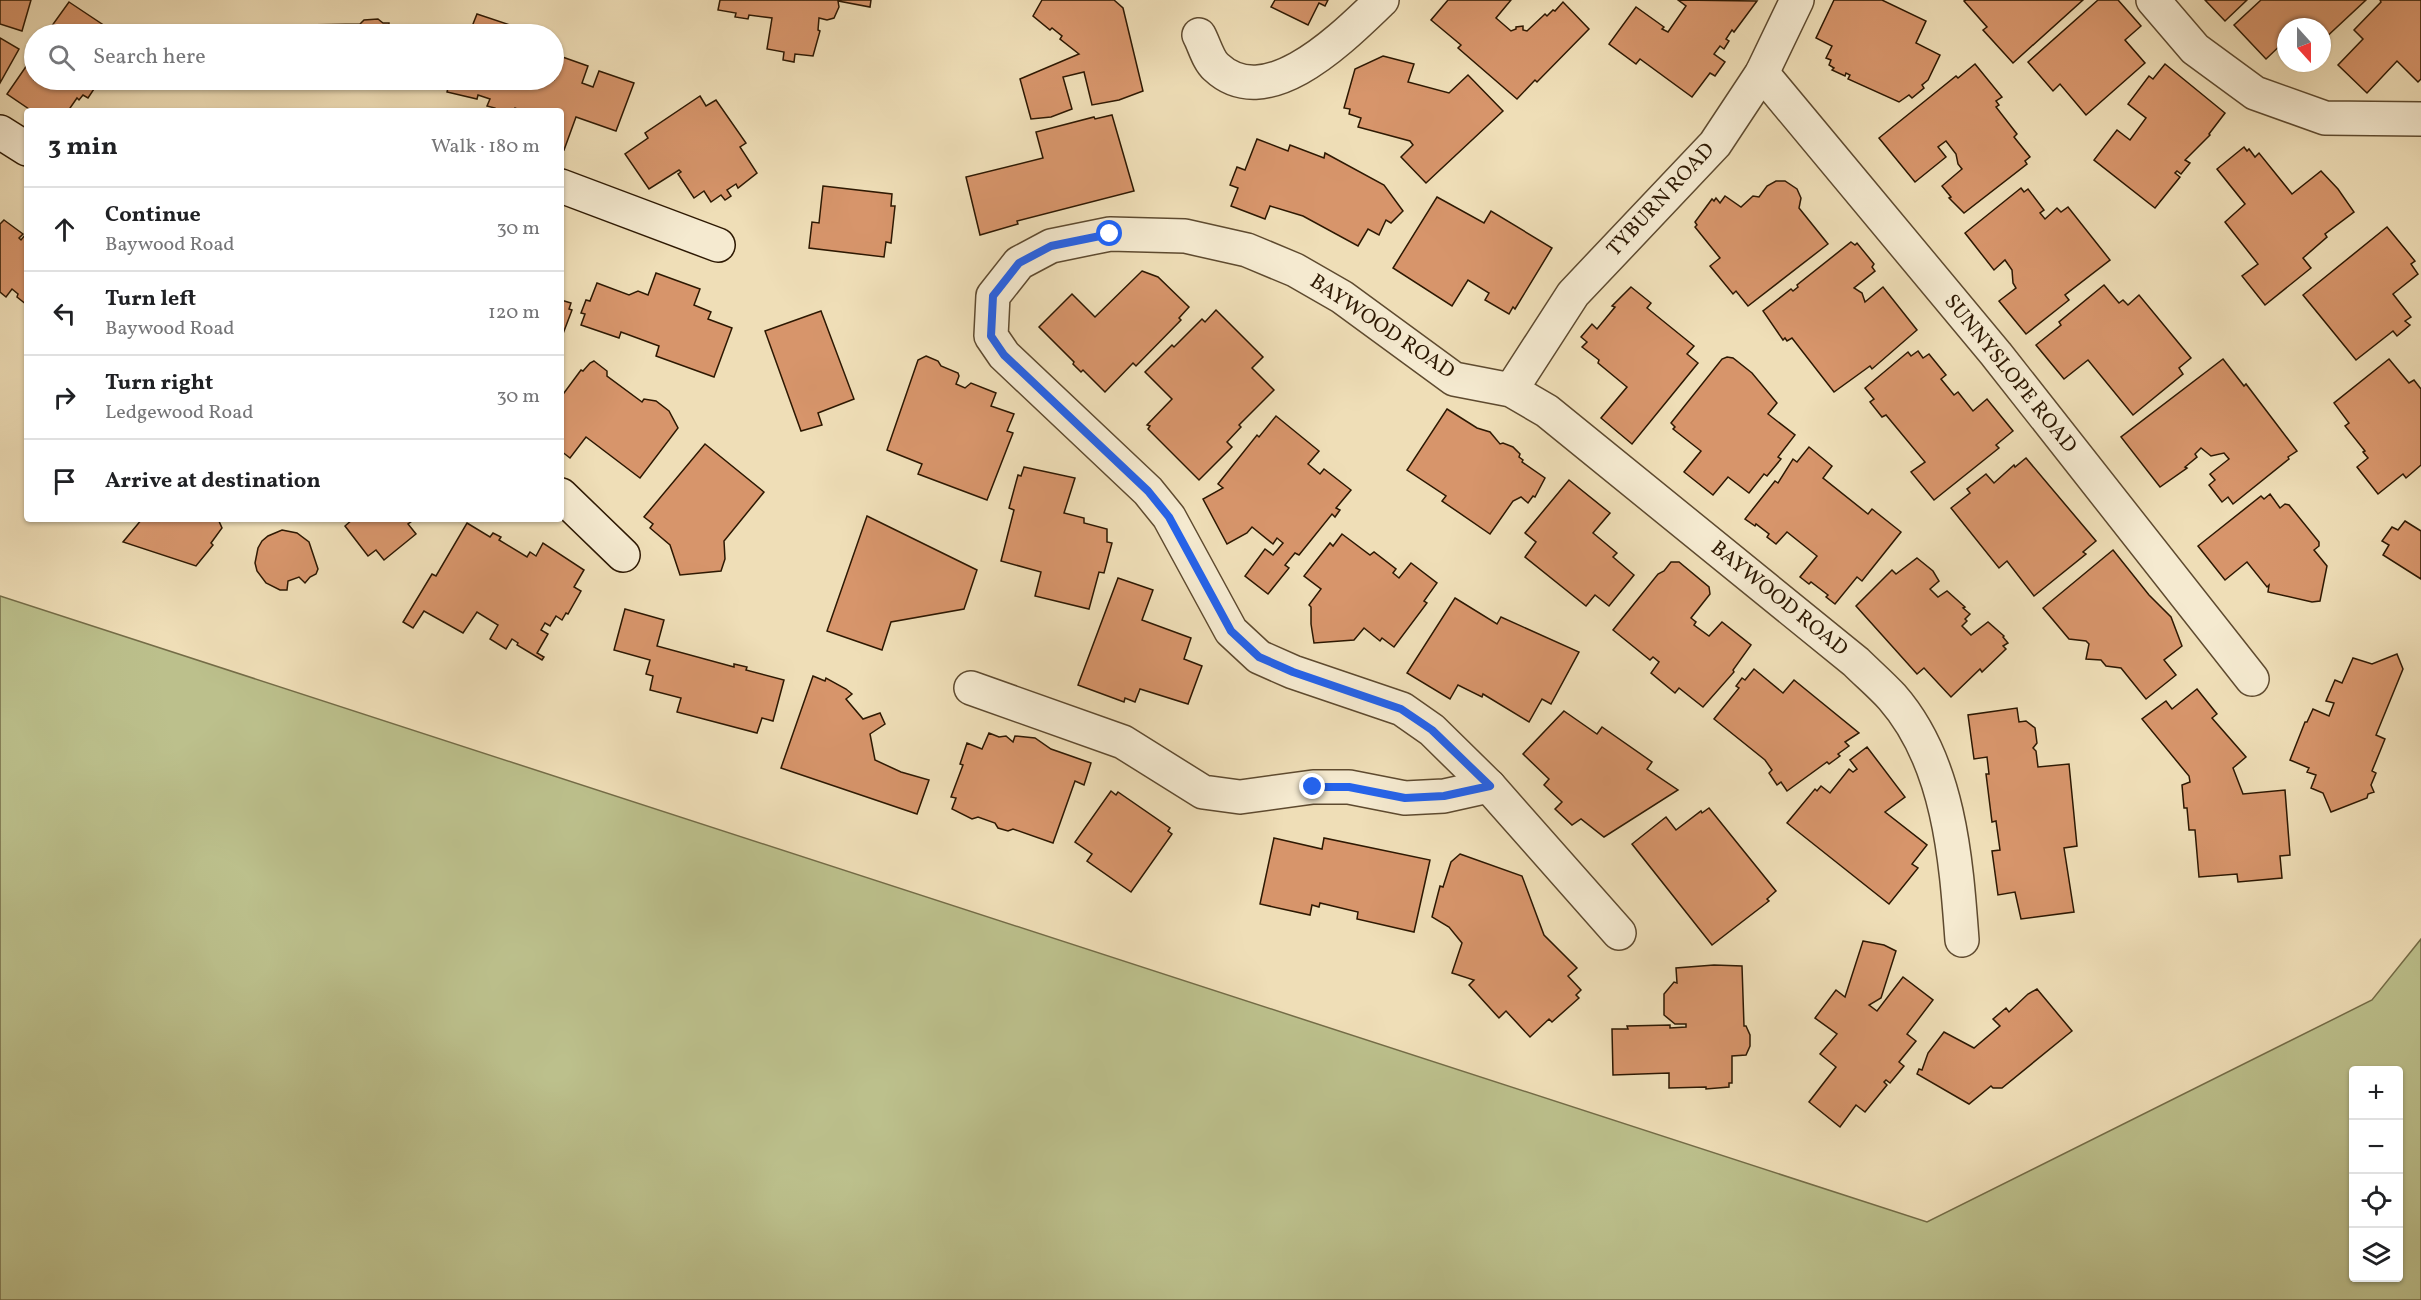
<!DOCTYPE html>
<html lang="en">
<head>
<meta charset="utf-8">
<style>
  :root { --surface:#fff; --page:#f6f6f6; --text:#202124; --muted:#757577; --line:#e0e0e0 }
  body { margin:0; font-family:Vollkorn,serif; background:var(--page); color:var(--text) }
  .controls { position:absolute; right:18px; bottom:18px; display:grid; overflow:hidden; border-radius:6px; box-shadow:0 2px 4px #0004 }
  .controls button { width:54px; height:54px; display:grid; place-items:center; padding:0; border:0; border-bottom:2px solid var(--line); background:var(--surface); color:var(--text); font:30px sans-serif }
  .compass { position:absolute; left:2277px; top:18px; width:54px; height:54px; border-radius:50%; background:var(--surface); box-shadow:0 2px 4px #0004; rotate:159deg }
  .stop { position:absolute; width:18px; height:18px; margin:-14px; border:4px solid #2563eb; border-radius:50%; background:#fff }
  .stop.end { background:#2563eb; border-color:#fff; box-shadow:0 2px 6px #0008 }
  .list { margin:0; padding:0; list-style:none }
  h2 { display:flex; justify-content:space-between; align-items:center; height:78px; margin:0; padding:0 24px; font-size:26px }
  h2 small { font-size:20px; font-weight:400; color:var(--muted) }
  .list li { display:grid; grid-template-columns:39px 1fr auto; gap:18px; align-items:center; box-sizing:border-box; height:84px; padding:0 24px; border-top:2px solid var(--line) }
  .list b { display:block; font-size:22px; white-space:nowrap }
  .list p { margin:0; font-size:20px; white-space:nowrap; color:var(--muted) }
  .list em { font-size:20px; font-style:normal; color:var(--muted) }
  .icon { flex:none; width:33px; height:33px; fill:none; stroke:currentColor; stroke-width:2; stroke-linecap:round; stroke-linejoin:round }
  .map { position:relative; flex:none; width:2421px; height:1300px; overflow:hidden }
  .search { position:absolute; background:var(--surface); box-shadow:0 2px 4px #0004; left:24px; top:24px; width:540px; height:66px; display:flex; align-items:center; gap:15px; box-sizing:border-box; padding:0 21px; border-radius:33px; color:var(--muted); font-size:22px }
  .panel { position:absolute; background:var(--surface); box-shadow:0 2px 4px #0004; left:24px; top:108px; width:540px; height:414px; border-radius:6px }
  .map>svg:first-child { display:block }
</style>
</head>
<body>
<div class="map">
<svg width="2421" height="1300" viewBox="0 0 2421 1300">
  <rect width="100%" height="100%" fill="#efdeb7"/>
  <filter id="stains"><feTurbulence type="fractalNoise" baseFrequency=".00333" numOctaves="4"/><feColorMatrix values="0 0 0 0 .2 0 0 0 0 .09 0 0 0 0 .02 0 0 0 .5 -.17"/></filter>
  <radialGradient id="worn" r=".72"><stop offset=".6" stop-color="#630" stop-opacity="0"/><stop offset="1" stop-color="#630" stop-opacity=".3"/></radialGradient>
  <!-- green -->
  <path fill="#bcc08c" stroke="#746c47" stroke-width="1.5" fill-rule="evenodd" d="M0 596 1927 1222 2372 1000 2421 939V1300H0ZM2354 1070H2398V1278H2354Z"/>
  <!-- building -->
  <g fill="#d7956b" stroke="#2d1802" stroke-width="1.5">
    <polygon points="0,0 31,0 22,31 0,24"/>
    <polygon points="720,0 871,0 870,7 838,1 839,7 834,18 827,20 819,18 818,30 820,31 813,56 795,54 794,62 783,60 784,52 767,49 772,18 749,15 748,19 735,17 736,13 718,10"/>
    <polygon points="1042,0 1114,0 1123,8 1143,91 1119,100 1092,105 1084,72 1063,77 1072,109 1051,117 1031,119 1020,79 1079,54 1060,39 1062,36 1052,28 1050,30 1033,16"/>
    <polygon points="1275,0 1328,0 1325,6 1319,3 1308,25 1271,7"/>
    <polygon points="1448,0 1511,0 1496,18 1511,31 1516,29 1516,27 1523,26 1523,30 1527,31 1545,14 1547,16 1553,10 1555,11 1563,2 1589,29 1537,82 1535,80 1517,99 1458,48 1461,45 1431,20"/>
    <polygon points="1678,0 1757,1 1734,32 1732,30 1726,39 1729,41 1724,49 1720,46 1714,54 1725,62 1715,76 1710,73 1692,97 1640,59 1636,64 1609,44 1636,7 1664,27 1662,29 1668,32 1686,6"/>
    <polygon points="1834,0 1882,0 1926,21 1916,43 1940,55 1928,80 1922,85 1924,88 1912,98 1909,95 1899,102 1848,79 1850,75 1846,73 1845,76 1832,70 1834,68 1829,65 1831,60 1826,58 1832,46 1816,38"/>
    <polygon points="1966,0 2083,0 2013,63 1983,30 1987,27 1964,1"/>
    <polygon points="2098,0 2118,0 2141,26 2125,40 2145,63 2086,115 2060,84 2053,91 2028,62"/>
    <polygon points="2205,0 2247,0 2225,21"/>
    <polygon points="2261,0 2366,0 2322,41 2322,27 2286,27 2286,40 2266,59 2234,25"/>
    <polygon points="2380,0 2421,0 2421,79 2418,82 2397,61 2367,93 2338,65 2363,39 2354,30 2381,2"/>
    <polygon points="69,2 117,34 46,34"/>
    <polygon points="477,14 537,34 469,34"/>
    <polygon points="378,19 383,23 389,23 389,34 303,34 303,25 360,24 364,20"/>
    <polygon points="0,38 19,49 0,83"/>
    <polygon points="554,54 588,66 582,83 593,87 599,71 634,83 616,131 576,117 564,150 561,149 561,111 522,111 515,108 514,111 495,111 495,108 487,106 490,99 478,95 477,99 447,92 450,80 554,80"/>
    <polygon points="34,55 34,80 100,80 88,98 83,95 79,100 77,98 68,111 32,111 7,94"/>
    <polygon points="1383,56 1414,64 1408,82 1449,93 1468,75 1503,111 1426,183 1401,157 1413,145 1410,141 1358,127 1361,118 1349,114 1350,109 1344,108 1355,69"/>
    <polygon points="1975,64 2002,97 1996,101 1999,105 1996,107 2017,134 2014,137 2030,157 2025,161 2027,164 1964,213 1949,198 1951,197 1942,186 1962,169 1958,164 1956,154 1946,141 1938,147 1946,157 1915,182 1879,138 1956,76 1958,78"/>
    <polygon points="2165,64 2225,113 2209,134 2210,135 2185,160 2190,163 2181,174 2177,171 2175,173 2180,177 2155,208 2094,160 2117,130 2130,140 2146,118 2128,104 2149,76 2153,79"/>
    <polygon points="700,96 706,106 716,100 746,143 740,147 757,173 738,188 736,184 727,190 731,196 725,200 721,195 711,202 704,191 694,198 678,174 681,172 679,170 649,189 625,154 648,138 645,133"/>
    <polygon points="1112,115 1134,191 1017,221 1018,224 980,235 966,177 1043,158 1036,132 1094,117 1095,119"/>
    <polygon points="1257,139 1288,151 1290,145 1324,158 1325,153 1384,185 1403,211 1391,223 1386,220 1379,235 1368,229 1358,246 1303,216 1270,206 1265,219 1231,206 1238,188 1230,185 1237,167 1245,170"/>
    <polygon points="2244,147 2247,151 2249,149 2255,157 2259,153 2292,194 2321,171 2338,189 2354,212 2325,234 2327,237 2303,258 2311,268 2265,305 2242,276 2258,264 2225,222 2245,204 2217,169"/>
    <polygon points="1776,181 1785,181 1797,189 1801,198 1799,208 1828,244 1748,306 1736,291 1733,294 1710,266 1720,258 1695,227 1697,225 1695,222 1712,199 1714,201 1716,198 1720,203 1725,196 1741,207 1753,196 1759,197 1767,186"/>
    <polygon points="823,186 892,194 891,206 895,206 891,243 886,242 884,257 809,248 812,222 819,223"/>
    <polygon points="2021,188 2024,192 2028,189 2044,210 2040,213 2045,219 2057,208 2061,212 2068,207 2110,260 2065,295 2069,300 2026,334 1999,301 2016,288 2013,283 2012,270 2005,260 1994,270 1965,233"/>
    <polygon points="1437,197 1484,223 1491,211 1552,248 1515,309 1513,307 1509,314 1485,300 1489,293 1468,280 1452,306 1393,268"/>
    <polygon points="4,220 23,234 19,238 21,240 25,235 27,237 27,305 17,297 18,294 12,289 6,297 0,292 0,224"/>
    <polygon points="2387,227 2415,261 2411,264 2418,274 2393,294 2411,317 2405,321 2410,325 2397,336 2393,331 2356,360 2303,295"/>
    <polygon points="1851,242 1855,245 1857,243 1874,264 1872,267 1875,271 1854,288 1862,293 1865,302 1883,287 1917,330 1872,369 1870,366 1834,392 1792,338 1787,341 1785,338 1783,340 1763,311 1791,289 1793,291 1798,287 1797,285"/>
    <polygon points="1142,271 1158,277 1189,307 1179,318 1181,320 1136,366 1133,363 1105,392 1083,370 1081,372 1073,364 1074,362 1039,327 1072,294 1095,317"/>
    <polygon points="656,273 700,289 694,305 711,312 708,319 732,328 714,377 656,356 659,346 621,332 619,338 581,325 585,314 581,313 586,300 590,301 597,283 629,295 638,291 648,295"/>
    <polygon points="2104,285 2119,303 2123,300 2128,305 2139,295 2191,358 2179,368 2183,374 2133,415 2088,360 2064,379 2036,345 2061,325 2059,322"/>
    <polygon points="1631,287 1651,303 1647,308 1694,346 1687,354 1698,363 1632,444 1601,418 1627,387 1598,363 1599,360 1582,347 1587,342 1581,337 1592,324 1597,329 1615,307 1612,306"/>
    <polygon points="561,300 571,303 569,309 572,310 561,339"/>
    <polygon points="1216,310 1263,357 1252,368 1274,390 1239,425 1241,427 1227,442 1232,447 1199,480 1148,429 1150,426 1147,425 1172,399 1145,372 1172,345 1174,347 1202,319 1205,322"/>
    <polygon points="821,311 854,399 818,413 822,425 801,431 765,331"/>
    <polygon points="1918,351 1923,358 1929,354 1946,375 1941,379 1954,395 1958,392 1973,411 1987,399 2013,431 1996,445 1999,448 1934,500 1911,472 1925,462 1886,415 1882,417 1870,402 1874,399 1865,388 1908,352 1911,356"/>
    <polygon points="926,356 938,361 941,366 958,373 959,376 956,384 965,388 971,383 996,393 991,406 1014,414 1007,431 1013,433 987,500 918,474 922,464 887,450 918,360"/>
    <polygon points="1727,357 1733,358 1752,373 1777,403 1768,414 1795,435 1778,457 1781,459 1767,476 1764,474 1749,493 1728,477 1713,495 1684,472 1701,451 1673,429 1675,427 1671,423 1722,359"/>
    <polygon points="2223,359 2244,386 2246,384 2297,451 2288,457 2289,459 2233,504 2228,497 2222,502 2209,485 2215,480 2210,474 2229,459 2224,453 2211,456 2201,448 2195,454 2197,457 2185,467 2187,468 2160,487 2121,437"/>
    <polygon points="2389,359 2409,383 2414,380 2421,389 2421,465 2406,478 2403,474 2378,494 2357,467 2368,458 2363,452 2365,451 2345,426 2349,423 2334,403"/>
    <polygon points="594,361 607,371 607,376 642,402 644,399 656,401 669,411 678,428 640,478 586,437 570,458 561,451 561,397 581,370 583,371 590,363"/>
    <polygon points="1447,409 1477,428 1490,432 1500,444 1503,443 1513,447 1520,454 1519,457 1523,460 1522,462 1545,478 1535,497 1533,496 1528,503 1521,497 1513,501 1490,534 1442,501 1446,496 1407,470"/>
    <polygon points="1276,416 1319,451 1308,464 1320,474 1324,469 1351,490 1336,508 1340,510 1335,517 1332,514 1299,555 1295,553 1285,565 1289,568 1268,594 1245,576 1265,549 1273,555 1283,543 1277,538 1273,544 1252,527 1247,533 1227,544 1203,499 1223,488 1218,484 1257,435 1259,437"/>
    <polygon points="705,444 764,492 724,541 725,559 721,571 680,575 670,545 650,528 653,524 644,517"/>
    <polygon points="1809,447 1832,466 1823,478 1868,514 1872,509 1901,532 1862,581 1857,577 1835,604 1826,597 1828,595 1811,582 1809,584 1800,577 1817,556 1787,532 1776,544 1767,537 1769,534 1756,524 1755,526 1745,519 1775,481 1778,483 1793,459 1797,462"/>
    <polygon points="2026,458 2096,541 2083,552 2086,554 2034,596 2007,561 1999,568 1951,508 1970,493 1967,489 1986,474 1994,483 2014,465 2015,467"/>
    <polygon points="1024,467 1075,478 1064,513 1084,518 1084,523 1107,529 1107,542 1112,543 1104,573 1099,572 1089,609 1035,596 1041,572 1001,561 1014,510 1009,508 1018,475 1021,476"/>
    <polygon points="1569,480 1610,513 1593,533 1617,553 1613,557 1634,575 1609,606 1595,595 1586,606 1525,557 1536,542 1525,533"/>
    <polygon points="2270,494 2280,508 2285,504 2289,505 2319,542 2319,546 2314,550 2327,566 2320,601 2312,602 2268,592 2269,585 2267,587 2247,562 2225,580 2198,546 2261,496 2264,499"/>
    <polygon points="867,516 977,570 964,609 891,622 882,650 827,631"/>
    <polygon points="142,519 218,519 222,528 211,543 213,545 196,566 123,542"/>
    <polygon points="353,519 415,519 408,524 416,534 384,560 376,550 368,556 345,526"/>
    <polygon points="2405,521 2421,531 2421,579 2383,555 2389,545 2382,541 2392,527 2398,530"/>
    <polygon points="467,523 490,537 493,533 501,537 499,540 527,557 530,552 536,556 543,543 584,570 574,587 581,591 568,614 566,613 562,620 556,616 550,626 545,623 541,630 548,634 537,653 544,657 542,660 517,645 518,643 512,639 506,649 490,639 498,625 477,612 463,633 424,611 413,628 403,622 432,574 436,576"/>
    <polygon points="282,530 297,533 309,542 318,569 316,574 310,577 305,583 299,577 288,581 287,590 280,590 266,583 257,571 255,563 258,548 262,541 268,536"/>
    <polygon points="1342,534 1370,555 1374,552 1396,569 1393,573 1399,578 1411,563 1437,583 1424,601 1427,603 1394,647 1382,638 1380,641 1364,628 1354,640 1314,643 1311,624 1311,607 1309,605 1321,589 1304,576 1330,543 1333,546"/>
    <polygon points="2113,550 2149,595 2171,617 2182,646 2164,660 2176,675 2146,699 2121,668 2106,666 2101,660 2086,659 2089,644 2086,641 2069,639 2043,608"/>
    <polygon points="1917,558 1933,571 1939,581 1930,589 1938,597 1947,591 1965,607 1963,608 1970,614 1965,619 1967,621 1962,626 1971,635 1988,622 2004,636 2003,637 2008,643 2003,646 2006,649 1982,672 1980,669 1951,697 1924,668 1917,674 1856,606 1892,570 1896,574"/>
    <polygon points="1671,562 1679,562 1709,587 1710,594 1691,618 1696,622 1694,625 1709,636 1722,622 1751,645 1733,670 1734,672 1703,707 1679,688 1675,693 1651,673 1659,662 1653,657 1650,660 1613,630 1658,574 1664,571"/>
    <polygon points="1118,578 1153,590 1142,620 1191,638 1184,659 1202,666 1188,704 1140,689 1135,702 1125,698 1124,702 1078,685"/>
    <polygon points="1455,598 1497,624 1501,617 1579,652 1551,704 1542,699 1529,722 1483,694 1482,697 1458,685 1450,699 1407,673"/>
    <polygon points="625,609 664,620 657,646 734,667 734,664 747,667 746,670 784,680 773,721 762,718 757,733 677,712 681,698 650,690 653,676 646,674 650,660 614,650"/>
    <polygon points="2397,654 2403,669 2376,735 2385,739 2372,771 2376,773 2371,785 2374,792 2368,794 2367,798 2331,812 2323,793 2311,788 2316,775 2307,772 2309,768 2290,760 2305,722 2307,722 2313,709 2329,716 2334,703 2326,701 2335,680 2342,683 2353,658 2372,664"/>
    <polygon points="1754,669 1783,693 1794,680 1859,733 1845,742 1849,746 1838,754 1840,756 1829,764 1827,762 1787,791 1781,782 1777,785 1769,773 1772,770 1765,760 1714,719 1739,688 1736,686 1742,678 1745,680"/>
    <polygon points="813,676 825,681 826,678 846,689 852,694 846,699 863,719 880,713 885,724 870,734 875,760 901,772 929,780 917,814 781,768"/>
    <polygon points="2197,689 2217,714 2212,718 2246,757 2233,768 2243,794 2285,790 2290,855 2280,856 2282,878 2238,882 2237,874 2199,877 2195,830 2189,830 2187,808 2184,808 2182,785 2190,782 2189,776 2142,719 2166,701 2172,709"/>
    <polygon points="2017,708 2019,722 2026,721 2035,728 2037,743 2033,748 2036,751 2038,767 2069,764 2077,846 2064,848 2074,912 2021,919 2015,892 1998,895 1992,851 2000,850 1996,821 1992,822 1986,774 1989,774 1987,757 1974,759 1968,715"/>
    <polygon points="1564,711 1597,734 1602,727 1652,762 1647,769 1678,790 1604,837 1581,819 1572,825 1555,809 1562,802 1544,785 1549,779 1523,754"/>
    <polygon points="989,733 999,737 1006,736 1013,742 1015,736 1035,738 1051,749 1091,763 1084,785 1075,781 1053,843 1013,829 1008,831 998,828 995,823 978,817 972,819 952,809 956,798 951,797 963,765 960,764 967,743 982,749"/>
    <polygon points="1867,747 1905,797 1885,812 1927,845 1912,864 1918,868 1889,904 1787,823 1815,789 1817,791 1821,786 1830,793 1849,769 1853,772 1857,769 1850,760"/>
    <polygon points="1111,791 1116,795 1118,792 1170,828 1168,831 1172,834 1131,892 1087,861 1092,854 1075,842"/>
    <polygon points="1709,808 1776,891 1767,899 1769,901 1712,945 1632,844 1666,817 1676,830 1701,811 1702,813"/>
    <polygon points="1274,838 1322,849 1324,838 1430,860 1414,932 1357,919 1358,912 1320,903 1319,907 1312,905 1310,915 1260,904"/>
    <polygon points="1460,854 1522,876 1544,935 1577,968 1568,976 1581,990 1576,995 1579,998 1552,1022 1549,1019 1530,1037 1506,1011 1499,1018 1469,985 1474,980 1452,973 1462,943 1449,927 1432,917 1440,886 1443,887 1451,862"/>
    <polygon points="1863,941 1884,945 1896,951 1881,998 1869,1005 1877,1011 1903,977 1933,1000 1907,1034 1916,1041 1899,1062 1904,1066 1890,1083 1886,1080 1884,1082 1887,1085 1865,1112 1856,1105 1840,1127 1809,1102 1836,1067 1820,1054 1837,1034 1815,1018 1836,990 1845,997"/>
    <polygon points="1714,965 1742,966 1744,1026 1746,1026 1750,1035 1750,1046 1746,1055 1732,1056 1732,1083 1729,1083 1729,1087 1706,1089 1706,1087 1669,1088 1669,1073 1613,1075 1612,1029 1628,1029 1627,1026 1670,1025 1670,1028 1686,1027 1686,1024 1675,1024 1664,1015 1664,994 1674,982 1677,983 1676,968"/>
    <polygon points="2037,989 2072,1031 2002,1088 1993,1088 1991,1086 1969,1104 1917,1074 1919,1069 1922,1070 1928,1053 1944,1032 1974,1048 2000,1026 1993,1019 2006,1008 2009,1012 2028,994"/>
  </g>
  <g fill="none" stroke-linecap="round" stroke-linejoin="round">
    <defs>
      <g id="street">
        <polyline points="2153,0 2195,49 2255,93 2325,118 2421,119"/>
        <path d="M1199 35C1204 44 1208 60 1216 67 1268 116 1346 34 1382 0"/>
        <polyline points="1762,73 1996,354 2252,679"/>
        <polyline points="1511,390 1573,294 1715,144 1762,73 1797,0"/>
        <polyline points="971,688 1123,742 1203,792 1240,797 1313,787 1349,787 1405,798 1444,796 1489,786"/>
        <path d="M1619 933 1489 786 1432 730 1402 709 1293 672 1259 657 1231 631 1169 517 1148 491 1004 355 991 336 993 296 1019 263 1051 246 1110 234 1185 236 1247 250 1295 270 1342 297 1454 379 1511 390 1547 411 1856 662C1867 673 1881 685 1892 697 1949 762 1956 858 1962 940"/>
      </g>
      <g id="secondary">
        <polyline points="0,132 27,149"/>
        <polyline points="561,186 718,245"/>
        <polyline points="561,495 623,555"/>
      </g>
    </defs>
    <!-- street casing -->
    <use href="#street" stroke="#5e4a2f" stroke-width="36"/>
    <!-- secondary casing -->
    <use href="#secondary" stroke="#2d1802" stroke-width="36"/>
    <!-- street -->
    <use href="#street" stroke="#f5ead0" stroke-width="33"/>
    <!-- secondary -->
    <use href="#secondary" stroke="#f5ead0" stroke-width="33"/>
  </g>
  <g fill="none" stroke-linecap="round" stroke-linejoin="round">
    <!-- route -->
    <polyline stroke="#2563eb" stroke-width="8" points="1110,234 1051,246 1019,263 993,296 991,336 1004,355 1148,491 1169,517 1231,631 1259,657 1293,672 1401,709 1432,730 1490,786 1444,796 1405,798 1349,787 1313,787"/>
  </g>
  <g text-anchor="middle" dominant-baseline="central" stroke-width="5" stroke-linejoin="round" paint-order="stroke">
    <!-- street labels -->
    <g font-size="21" fill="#2d1802" stroke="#f5ead0">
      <text transform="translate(1661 200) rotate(-47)">TYBURN ROAD</text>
      <text transform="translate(1382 327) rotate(34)">BAYWOOD ROAD</text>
      <text transform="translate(2010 374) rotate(51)">SUNNYSLOPE ROAD</text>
      <text transform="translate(1779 599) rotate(39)">BAYWOOD ROAD</text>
    </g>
  </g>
  <rect width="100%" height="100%" filter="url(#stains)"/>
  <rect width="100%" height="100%" fill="url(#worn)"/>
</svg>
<div class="controls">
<button>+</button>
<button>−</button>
<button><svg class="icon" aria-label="locate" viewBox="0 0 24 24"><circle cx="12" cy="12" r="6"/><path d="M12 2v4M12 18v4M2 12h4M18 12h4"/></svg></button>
<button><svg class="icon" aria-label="layers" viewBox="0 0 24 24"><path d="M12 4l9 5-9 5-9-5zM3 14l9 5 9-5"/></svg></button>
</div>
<svg class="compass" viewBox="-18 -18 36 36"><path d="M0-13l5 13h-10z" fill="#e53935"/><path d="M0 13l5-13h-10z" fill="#757577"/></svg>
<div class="stop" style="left:1110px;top:234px"></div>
<div class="stop end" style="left:1313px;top:787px"></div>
<div class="search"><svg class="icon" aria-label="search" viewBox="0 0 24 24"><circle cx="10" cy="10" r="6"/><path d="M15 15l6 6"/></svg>Search here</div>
<section class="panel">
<h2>3 min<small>Walk · 180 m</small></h2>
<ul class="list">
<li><svg class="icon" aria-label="ahead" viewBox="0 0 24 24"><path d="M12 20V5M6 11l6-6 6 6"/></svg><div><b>Continue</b><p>Baywood Road</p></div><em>30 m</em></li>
<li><svg class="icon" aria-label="left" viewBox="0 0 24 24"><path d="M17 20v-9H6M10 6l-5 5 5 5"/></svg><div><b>Turn left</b><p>Baywood Road</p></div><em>120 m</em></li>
<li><svg class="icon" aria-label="right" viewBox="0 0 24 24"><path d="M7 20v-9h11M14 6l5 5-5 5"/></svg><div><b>Turn right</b><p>Ledgewood Road</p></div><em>30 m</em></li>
<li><svg class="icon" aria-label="arrive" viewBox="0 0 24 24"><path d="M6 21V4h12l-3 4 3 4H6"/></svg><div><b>Arrive at destination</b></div></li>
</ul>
</section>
</div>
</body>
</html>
